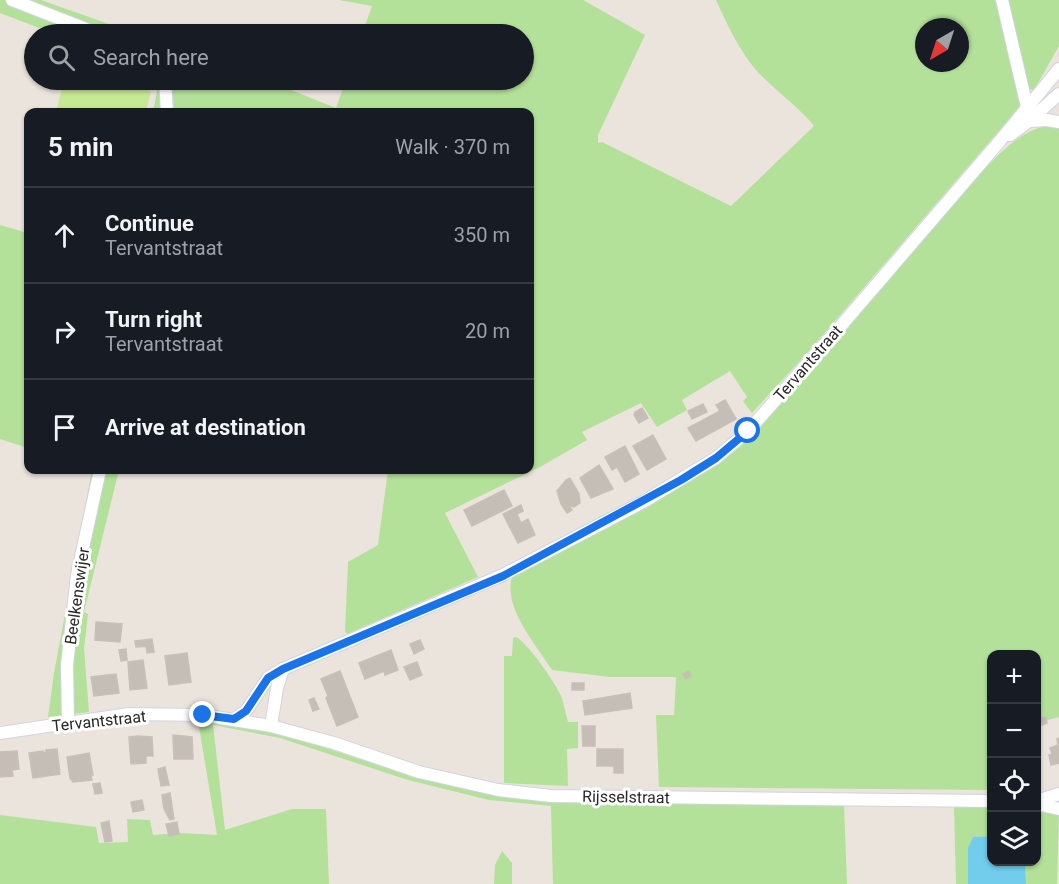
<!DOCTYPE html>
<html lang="en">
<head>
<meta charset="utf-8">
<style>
  :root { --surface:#171b24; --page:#20242c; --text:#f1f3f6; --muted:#9ea1a6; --line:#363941 }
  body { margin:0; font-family:Roboto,sans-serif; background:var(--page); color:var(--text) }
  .controls { position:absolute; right:18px; bottom:18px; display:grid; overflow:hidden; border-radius:12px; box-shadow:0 2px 4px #0004 }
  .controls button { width:54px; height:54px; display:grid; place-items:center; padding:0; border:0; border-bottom:2px solid var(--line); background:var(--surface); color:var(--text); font:30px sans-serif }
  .compass { position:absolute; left:915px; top:18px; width:54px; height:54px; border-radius:50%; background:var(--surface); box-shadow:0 2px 4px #0004; rotate:219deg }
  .stop { position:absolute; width:18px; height:18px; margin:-14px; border:4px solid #1a73e8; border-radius:50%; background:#fff }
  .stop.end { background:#1a73e8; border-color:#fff; box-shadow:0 2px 6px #0008 }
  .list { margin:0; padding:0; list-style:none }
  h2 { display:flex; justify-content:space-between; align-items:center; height:78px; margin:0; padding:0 24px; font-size:26px }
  h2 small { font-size:20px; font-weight:400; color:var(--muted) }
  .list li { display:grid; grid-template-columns:39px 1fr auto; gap:18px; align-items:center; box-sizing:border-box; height:96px; padding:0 24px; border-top:2px solid var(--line) }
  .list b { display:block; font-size:22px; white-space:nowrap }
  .list p { margin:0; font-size:20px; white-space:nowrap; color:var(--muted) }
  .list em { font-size:20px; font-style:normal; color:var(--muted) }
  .icon { flex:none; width:33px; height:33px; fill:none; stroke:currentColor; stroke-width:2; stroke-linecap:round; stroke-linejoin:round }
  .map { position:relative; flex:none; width:1059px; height:884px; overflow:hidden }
  .search { position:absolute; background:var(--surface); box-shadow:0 2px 4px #0004; left:24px; top:24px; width:510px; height:66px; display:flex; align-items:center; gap:15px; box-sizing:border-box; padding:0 21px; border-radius:33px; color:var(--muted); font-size:22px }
  .panel { position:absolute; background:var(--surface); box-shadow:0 2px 4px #0004; left:24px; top:108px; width:510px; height:366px; border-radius:12px }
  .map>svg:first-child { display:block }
</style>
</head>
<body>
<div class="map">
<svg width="1059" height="884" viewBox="0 0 1059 884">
  <rect width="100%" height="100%" fill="#ebe4dc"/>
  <!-- green -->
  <g fill="#b3e199" fill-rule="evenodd">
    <polygon points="0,0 41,0 137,34 55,34 0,13"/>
    <path d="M339 0H583L645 35 598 135V143L602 142 731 206 814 126C797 105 774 90 756 70 739 50 727 24 716 0H1059V46L1034 90 1029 89 1022 104 810 350 752 413 743 401 747 397 730 371 682 400 687 410 657 427 641 403 582 432 587 440 540 467 445 513 478 577 347 634 345 631 348 562 378 545 388 470H530V112H153L158 86 134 80H266L336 108 346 80H524V34H362L372 6ZM924 27H960V63H924Z"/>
    <path d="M1052 125 1059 127V717L1037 723 1036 654H992L991 790 659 787 656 715H674L676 677H610L552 670C536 645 503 608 512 577L717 465 740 447 984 169C1005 149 1022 129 1052 125Z"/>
    <polygon points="0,225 24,232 28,257 28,448 0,439"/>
    <polygon points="92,470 119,470 84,612 88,614 84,649 89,712 48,717 54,673"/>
    <path d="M516 637C528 643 557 685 562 698 564 706 566 714 568 722H578V748L567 749 568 786 504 783V656H512L513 638Z"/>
    <polygon points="198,721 217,721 280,733 411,776 491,793 844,805 847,884 553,884 551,806 489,800 408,780 280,738 213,725 225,830 292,809 326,809 329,884 0,884 0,815 96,827 99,843 128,842 127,819 150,820 153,835 180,833 217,835"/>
    <polygon points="954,806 991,806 991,836 973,837 969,848 968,884 956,884"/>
    <polygon points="1037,808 1059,812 1057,884 1026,884 1025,862 1036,862"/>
    <polygon points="502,851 512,863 512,884 494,884 495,865"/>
  </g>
  <!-- pitch -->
  <polygon fill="#c7e895" points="64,80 104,80 151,91 146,112 56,112"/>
  <!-- water -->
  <polygon fill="#71cdeb" points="991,836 992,862 1025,862 1026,884 968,884 968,848 973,837"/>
  <!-- building -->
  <g fill="#c4beb7" stroke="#c7c0b5" stroke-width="1.5">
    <polygon points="725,400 736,419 696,441 688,428 720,411 716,405"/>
    <polygon points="703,404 707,412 692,419 688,411"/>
    <polygon points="642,408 648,418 639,423 634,415 635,412"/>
    <polygon points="653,435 666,459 647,470 633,446"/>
    <polygon points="625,446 639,474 625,482 617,467 612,470 605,457"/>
    <polygon points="599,465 613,489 591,498 580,478"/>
    <polygon points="570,478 579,494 580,503 574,507 569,505 572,510 567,513 561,504 557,491 566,480"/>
    <polygon points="504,490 512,506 472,526 464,510"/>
    <polygon points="521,505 523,511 517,514 521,523 528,519 535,535 518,543 503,514"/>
    <polygon points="96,622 122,624 120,642 95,640"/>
    <polygon points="152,639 153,646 136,647 135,641"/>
    <polygon points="420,640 424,649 414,654 410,644"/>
    <polygon points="146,646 153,646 154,652 147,653"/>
    <polygon points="126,649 127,660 121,661 119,650"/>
    <polygon points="391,650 398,670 385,675 384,671 365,679 359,663"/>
    <polygon points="187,653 191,682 169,685 165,656"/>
    <polygon points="143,660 147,688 130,690 128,662"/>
    <polygon points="417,662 422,675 410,680 404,667"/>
    <polygon points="340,671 358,717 337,726 326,698 328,696 321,679"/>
    <polygon points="689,671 691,676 686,679 683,674"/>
    <polygon points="116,674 119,693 94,696 91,677"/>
    <rect x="572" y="683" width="12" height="7"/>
    <polygon points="630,693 632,708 585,715 583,701"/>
    <polygon points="314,698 319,709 313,711 309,700"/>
    <polygon points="1046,717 1047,723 1042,725 1040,718"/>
    <polygon points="582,726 595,726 595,746 583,746"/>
    <polygon points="173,735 192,737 193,759 174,759"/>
    <polygon points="138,736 152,737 153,756 146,756 146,763 131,764 129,737"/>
    <polygon points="1059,738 1059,763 1051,765 1049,755 1052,754 1050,748 1058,745 1057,739"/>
    <polygon points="57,749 60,774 33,778 29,753 43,751 43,753 46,752 46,750"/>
    <polygon points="597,749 623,749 623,773 614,773 614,766 597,766"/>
    <polygon points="17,751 19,769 12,770 13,776 0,777 0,752"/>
    <polygon points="89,753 93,775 91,775 92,780 73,782 70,778 67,757"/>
    <polygon points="165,767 169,785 161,786 158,769"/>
    <polygon points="100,783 102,793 95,794 93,784"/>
    <polygon points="170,793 174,819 170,820 164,809 162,795"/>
    <polygon points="142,800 144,810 133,812 131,802"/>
    <polygon points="109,821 112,841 105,842 101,823"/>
    <polygon points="177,822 179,834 169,836 166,824"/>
  </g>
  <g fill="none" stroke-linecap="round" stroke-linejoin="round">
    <defs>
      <g id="minor">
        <polyline points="12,0 99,34"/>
        <polyline points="1002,0 1027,107"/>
        <polyline points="165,80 167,112"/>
        <polyline points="1029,121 1047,120 1059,122"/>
        <polyline points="1010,135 1029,121 1059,94"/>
        <polyline points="234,719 246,711 268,678 283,669 503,575 643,502 716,458 748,431 827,342 999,142 1059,69"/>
        <polyline points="68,723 67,665 77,575 100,470"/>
        <polyline points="271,726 277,688 283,669"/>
        <polyline points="0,733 129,714 203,715 271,726 334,743 419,772 498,790 551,796 992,801"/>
        <polyline points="1036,801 1059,794"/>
        <polyline points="1036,804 1059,809"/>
      </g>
    </defs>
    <!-- minor casing -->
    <use href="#minor" stroke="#d1d4e2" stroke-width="14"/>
    <!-- minor -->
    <use href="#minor" stroke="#fff" stroke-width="12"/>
  </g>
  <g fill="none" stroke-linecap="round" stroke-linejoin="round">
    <!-- route -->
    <polyline stroke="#1a73e8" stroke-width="8" points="203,715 234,719 246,711 268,678 283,669 503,576 681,480 716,458 748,431"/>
  </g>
  <g text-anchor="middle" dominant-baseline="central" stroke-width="6" stroke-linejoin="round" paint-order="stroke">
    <!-- street labels -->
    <g font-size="16" fill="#292929" stroke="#fff">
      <text transform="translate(808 363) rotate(-49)">Tervantstraat</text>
      <text transform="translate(77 596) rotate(-82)">Beelkenswijer</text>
      <text transform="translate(99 721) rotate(-6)">Tervantstraat</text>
      <text transform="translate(626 797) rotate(1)">Rijsselstraat</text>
    </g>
  </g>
</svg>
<div class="controls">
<button>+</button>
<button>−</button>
<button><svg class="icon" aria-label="locate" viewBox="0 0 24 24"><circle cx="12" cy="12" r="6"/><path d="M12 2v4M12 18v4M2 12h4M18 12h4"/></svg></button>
<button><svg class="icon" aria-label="layers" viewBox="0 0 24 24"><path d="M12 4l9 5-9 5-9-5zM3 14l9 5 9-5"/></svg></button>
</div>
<svg class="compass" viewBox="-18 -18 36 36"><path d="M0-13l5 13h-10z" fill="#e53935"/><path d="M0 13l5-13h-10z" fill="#9ea1a6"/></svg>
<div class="stop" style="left:748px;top:431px"></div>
<div class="stop end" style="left:203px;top:715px"></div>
<div class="search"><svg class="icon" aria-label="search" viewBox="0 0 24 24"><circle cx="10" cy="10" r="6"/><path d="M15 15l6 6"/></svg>Search here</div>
<section class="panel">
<h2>5 min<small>Walk · 370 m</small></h2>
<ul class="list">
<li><svg class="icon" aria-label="ahead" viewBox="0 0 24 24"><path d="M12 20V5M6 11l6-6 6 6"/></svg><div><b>Continue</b><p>Tervantstraat</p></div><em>350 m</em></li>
<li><svg class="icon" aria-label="right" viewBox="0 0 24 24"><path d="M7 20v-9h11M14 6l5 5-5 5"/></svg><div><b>Turn right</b><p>Tervantstraat</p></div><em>20 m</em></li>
<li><svg class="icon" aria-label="arrive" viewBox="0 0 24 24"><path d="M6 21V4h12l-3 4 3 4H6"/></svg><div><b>Arrive at destination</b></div></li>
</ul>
</section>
</div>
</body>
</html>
